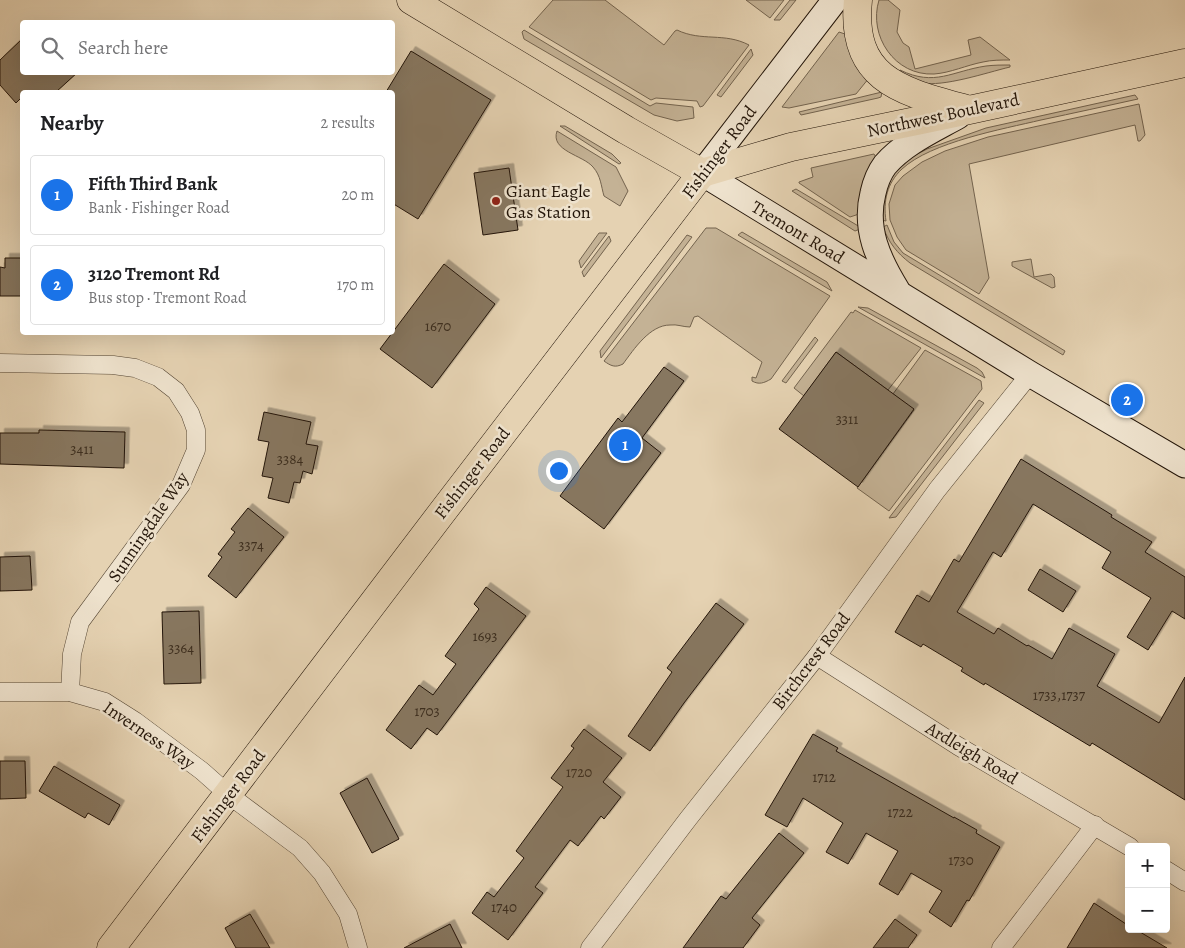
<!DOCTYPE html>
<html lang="en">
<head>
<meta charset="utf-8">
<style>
  :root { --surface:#fff; --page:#f6f6f6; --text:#202124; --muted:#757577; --line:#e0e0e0; --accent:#1a73e8 }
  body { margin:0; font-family:Alegreya,serif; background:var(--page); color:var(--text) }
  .controls { position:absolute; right:15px; bottom:15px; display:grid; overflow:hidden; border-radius:5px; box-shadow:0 5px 20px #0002 }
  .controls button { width:45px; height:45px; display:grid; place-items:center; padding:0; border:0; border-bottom:1px solid var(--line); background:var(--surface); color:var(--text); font:25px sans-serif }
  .you { position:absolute; left:558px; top:470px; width:18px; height:18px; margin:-12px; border:4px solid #fff; border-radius:50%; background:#1a73e8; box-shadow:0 0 0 8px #1a73e833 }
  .badge { display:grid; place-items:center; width:32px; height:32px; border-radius:50%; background:var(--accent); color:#fff; font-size:16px; font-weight:700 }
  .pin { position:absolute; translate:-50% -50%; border:2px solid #fff; box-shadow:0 1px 5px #0006 }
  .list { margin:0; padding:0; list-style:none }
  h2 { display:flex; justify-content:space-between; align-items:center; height:65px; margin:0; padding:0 20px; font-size:21px }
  h2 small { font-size:16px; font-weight:400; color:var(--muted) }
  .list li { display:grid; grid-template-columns:32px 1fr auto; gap:15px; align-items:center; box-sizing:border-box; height:80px; margin:0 10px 10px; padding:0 10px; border:1px solid var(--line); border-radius:5px }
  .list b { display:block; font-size:19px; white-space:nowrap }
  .list p { margin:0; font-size:16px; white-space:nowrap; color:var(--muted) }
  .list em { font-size:16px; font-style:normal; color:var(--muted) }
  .icon { flex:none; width:28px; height:28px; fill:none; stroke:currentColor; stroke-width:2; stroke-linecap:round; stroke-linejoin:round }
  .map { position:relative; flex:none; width:1185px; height:948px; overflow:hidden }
  .search { position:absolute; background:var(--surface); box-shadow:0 5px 20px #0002; left:20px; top:20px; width:375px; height:55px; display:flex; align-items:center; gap:12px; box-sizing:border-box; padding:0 18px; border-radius:5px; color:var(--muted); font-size:19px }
  .panel { position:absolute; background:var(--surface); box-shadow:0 5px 20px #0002; left:20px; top:90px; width:375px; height:245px; border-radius:5px }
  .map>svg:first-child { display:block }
</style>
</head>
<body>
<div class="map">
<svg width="1185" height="948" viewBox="0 0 1185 948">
  <defs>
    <filter id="shadow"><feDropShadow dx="4.5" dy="-4.5" stdDeviation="0" flood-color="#0004"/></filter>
  </defs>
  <rect width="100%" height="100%" fill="#e5d2b2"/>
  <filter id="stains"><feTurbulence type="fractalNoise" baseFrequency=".004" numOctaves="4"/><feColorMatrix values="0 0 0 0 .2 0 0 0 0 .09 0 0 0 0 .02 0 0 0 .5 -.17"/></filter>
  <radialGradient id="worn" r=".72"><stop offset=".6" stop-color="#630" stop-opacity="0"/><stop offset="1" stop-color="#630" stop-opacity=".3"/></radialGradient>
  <!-- green -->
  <g fill="#c4b295" stroke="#73634e">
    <path d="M553 0H605L664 45 675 31 677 30C702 42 724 32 749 45L703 106 700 107 697 101 656 98 651 100 529 27Z"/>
    <polygon points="746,0 784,0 770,18"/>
    <polygon points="790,0 796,0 780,20 774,20"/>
    <path d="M879 0H888L900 10 897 32 903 43 909 47 915 69 971 55 968 40 980 37 1010 60C1001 60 991 60 983 62 967 65 950 73 934 74 895 76 868 36 879 0Z"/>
    <polygon points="524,30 650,106 656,103 693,107 694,118 677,121 654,115 524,39 522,32"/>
    <polygon points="839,32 845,34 869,78 856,94 789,108 782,107"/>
    <polygon points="751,49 753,55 721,97 717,95"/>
    <path d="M1010 65V67C985 73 945 87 920 83 913 81 905 77 898 75L900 70C935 87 952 71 986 66 994 65 1002 65 1010 65Z"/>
    <polygon points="882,92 881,97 878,98 801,115 799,112"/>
    <path d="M1135 95 1138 99C1106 106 1074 113 1041 120 1003 129 931 142 902 169 887 183 883 201 886 221L881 220V201L894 172 910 158 927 149 986 128Z"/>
    <polygon points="1139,104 1145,135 1140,141 1138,141 1135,125 969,164 989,278 979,294 906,250 897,237 890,220 889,204 895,185 903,176 922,162 945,151 988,137"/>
    <polygon points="560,126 565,126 612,154 621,163 619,164"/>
    <path d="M557 131 616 167 628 191 620 206 604 196C601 186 601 176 593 167 583 155 550 151 557 131Z"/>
    <path d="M874 154 877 159C865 179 860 190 859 214L850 217 799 183V182L813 177 811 168Z"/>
    <polygon points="796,189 860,227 860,229 855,231 792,191"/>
    <path d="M887 225 894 242 903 253 1065 351 1063 355 910 263C897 253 889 243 883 227Z"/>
    <path d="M706 228H716L830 296 771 379C764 383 759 385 752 381V377L756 378 762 362 698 316 694 317 690 327C683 327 677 324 670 325 650 325 634 349 623 364 615 368 611 366 604 361Z"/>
    <polygon points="742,232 827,282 832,291 738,235"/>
    <polygon points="599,233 607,233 581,268 579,261"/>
    <polygon points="687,235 692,237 601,358 600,351"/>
    <polygon points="609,236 611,241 584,277 582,272"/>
    <polygon points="1031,259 1034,277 1051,274 1054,277 1055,287 1052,288 1012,266 1012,262"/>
    <polygon points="858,307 868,308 977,368 982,372 985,378"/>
    <polygon points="855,310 921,348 888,390 836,352 804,396 794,388 851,312 853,313"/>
    <polygon points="815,337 818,340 786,383 782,381"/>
    <polygon points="925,350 981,381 982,389 889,511 857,488 914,410 893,394"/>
    <polygon points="979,400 984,403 896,517 889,518"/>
  </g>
  <!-- building -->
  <g fill="#877760" stroke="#221408" filter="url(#shadow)">
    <polygon points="22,39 22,72 78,72 56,92 22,92 22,97 16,103 0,85 0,60"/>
    <polygon points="411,51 491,100 418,219 392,203 392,92 386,92"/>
    <polygon points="509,168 518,230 483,235 474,173"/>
    <polygon points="5,258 22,258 22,296 0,296 0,267 5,268"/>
    <polygon points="444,264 495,304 432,388 380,349"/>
    <polygon points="836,352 914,409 858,487 779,429"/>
    <polygon points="664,367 684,381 642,438 661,453 604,529 560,496 618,418 622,422"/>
    <polygon points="264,412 311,422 306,444 318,446 312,474 303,471 300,483 294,482 289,503 268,498 273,478 262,476 269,442 258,440"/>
    <polygon points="39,430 125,432 124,468 0,464 0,433 39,433"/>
    <polygon points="1021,459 1112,515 1111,517 1152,542 1145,552 1185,577 1185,619 1172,611 1148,650 1127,637 1151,598 1102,568 1111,552 1033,504 1001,557 993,552 957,612 994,634 998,628 1027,646 1028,645 1052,659 1069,628 1115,654 1097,686 1159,723 1185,677 1185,800 1092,743 1090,746 985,683 984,685 961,671 963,668 923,644 921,647 895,632 917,595 929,602 954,559 959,562"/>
    <polygon points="248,508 284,537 236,598 208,576 222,557 218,554 235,532 231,529"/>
    <polygon points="30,556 32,590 0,591 0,557"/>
    <polygon points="1040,569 1076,591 1063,612 1028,590"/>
    <polygon points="486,587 526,616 437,735 427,728 411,749 386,730 419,685 433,695 456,664 445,656 479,609 474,604"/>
    <polygon points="716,603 744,624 684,703 650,751 628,736 672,672 667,668"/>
    <polygon points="199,611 201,683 164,684 162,612"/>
    <polygon points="584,729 622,758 603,782 621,797 604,819 601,816 578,846 570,840 535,887 543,893 508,940 472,913 487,892 494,897 524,858 516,851 563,787 551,778 574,748 571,746"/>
    <polygon points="813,734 838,748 836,751 954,818 954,817 977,830 976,833 1000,847 969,901 967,900 951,927 929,912 942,891 911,873 898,895 879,884 898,851 866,833 848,864 826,852 843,823 803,798 787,827 765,815"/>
    <polygon points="0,761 25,761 26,798 0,799"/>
    <polygon points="54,766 120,805 109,825 88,813 85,818 39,791"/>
    <polygon points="367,778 399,839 372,853 340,793"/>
    <polygon points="779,833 804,853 752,918 760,925 743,948 683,948 721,896 726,899"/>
    <polygon points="1094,903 1129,926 1129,929 1135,929 1167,948 1067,948"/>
    <polygon points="250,914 270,948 236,948 225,928"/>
    <polygon points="895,919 917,935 908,948 873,948"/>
    <polygon points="450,924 462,948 404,948"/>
  </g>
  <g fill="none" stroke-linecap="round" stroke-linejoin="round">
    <defs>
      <g id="minor">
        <polyline points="0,363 113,365 135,368 158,377 176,391 190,413 196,430 196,450 181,485 80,622 72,654 70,692"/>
        <polyline points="817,656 958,746 1130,847"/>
        <polyline points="0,692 70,692 105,702 135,721 202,771 229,795 300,848 322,873 348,914 358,948"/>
        <polyline points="1166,870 1185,882"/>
        <polyline points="590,948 688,819 817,656 937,490 1030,374"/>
        <polyline points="1001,948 1095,825"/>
      </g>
      <g id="secondary">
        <polyline points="835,0 702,173 1030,374 1185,465"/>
        <path d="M897 290C878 259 864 229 873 193 875 184 879 173 885 165 904 143 933 130 958 116"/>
      </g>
      <g id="primary">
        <polyline points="411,0 626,130 702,173"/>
        <path d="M858 0C850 80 901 91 966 109"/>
        <polyline points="702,173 791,147 969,110 1185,63"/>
        <polyline points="111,948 440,515 702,173"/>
      </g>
    </defs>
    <!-- minor casing -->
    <use href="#minor" stroke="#534432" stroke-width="19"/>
    <!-- secondary casing -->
    <use href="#secondary" stroke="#221408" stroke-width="27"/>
    <!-- primary casing -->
    <use href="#primary" stroke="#221408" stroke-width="29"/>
    <!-- minor -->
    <use href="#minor" stroke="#eee2cd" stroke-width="18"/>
    <!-- secondary -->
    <use href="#secondary" stroke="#eee2cd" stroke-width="25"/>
    <!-- primary -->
    <use href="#primary" stroke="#e5d2b2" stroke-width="28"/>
  </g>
  <!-- markers -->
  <circle fill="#8f2418" stroke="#eee2cd" stroke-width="2" cx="496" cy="201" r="5"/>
  <g text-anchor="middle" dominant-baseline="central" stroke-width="5" stroke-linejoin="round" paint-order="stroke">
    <!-- number labels -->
    <g font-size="15" fill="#3b2d1e">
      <text x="438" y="326">1670</text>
      <text x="847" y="419">3311</text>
      <text x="82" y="449">3411</text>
      <text x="290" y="459">3384</text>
      <text x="251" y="545">3374</text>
      <text x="485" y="636">1693</text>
      <text x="181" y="648">3364</text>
      <text x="1059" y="695">1733,1737</text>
      <text x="427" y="711">1703</text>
      <text x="579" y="772">1720</text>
      <text x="824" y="777">1712</text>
      <text x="900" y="812">1722</text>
      <text x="961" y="860">1730</text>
      <text x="504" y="907">1740</text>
    </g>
    <!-- street labels -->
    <g font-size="18" fill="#221408" stroke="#eee2cd">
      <text transform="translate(943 115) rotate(-12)">Northwest Boulevard</text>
      <text transform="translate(719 152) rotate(-53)">Fishinger Road</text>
      <text transform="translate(798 232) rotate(31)">Tremont Road</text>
      <text transform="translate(472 473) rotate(-52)">Fishinger Road</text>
      <text transform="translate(148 527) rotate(-56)">Sunningdale Way</text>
      <text transform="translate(811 661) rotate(-53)">Birchcrest Road</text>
      <text transform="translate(149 735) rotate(34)">Inverness Way</text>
      <text transform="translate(972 753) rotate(31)">Ardleigh Road</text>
      <text transform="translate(228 796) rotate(-53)">Fishinger Road</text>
    </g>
    <!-- poi labels -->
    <g font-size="18" fill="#221408" stroke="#eee2cd" text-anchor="start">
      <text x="506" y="191">Giant Eagle<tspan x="506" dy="21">Gas Station</tspan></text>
    </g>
  </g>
  <rect width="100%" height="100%" filter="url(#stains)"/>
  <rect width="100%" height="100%" fill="url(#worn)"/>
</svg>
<div class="controls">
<button>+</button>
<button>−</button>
</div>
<div class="you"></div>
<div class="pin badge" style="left:625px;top:445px">1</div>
<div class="pin badge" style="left:1127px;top:400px">2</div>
<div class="search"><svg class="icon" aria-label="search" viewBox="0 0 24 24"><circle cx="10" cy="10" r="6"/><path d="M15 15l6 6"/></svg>Search here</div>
<section class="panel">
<h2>Nearby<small>2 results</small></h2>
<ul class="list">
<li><span class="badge">1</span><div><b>Fifth Third Bank</b><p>Bank · Fishinger Road</p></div><em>20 m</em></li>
<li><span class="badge">2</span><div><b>3120 Tremont Rd</b><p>Bus stop · Tremont Road</p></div><em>170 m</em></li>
</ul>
</section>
</div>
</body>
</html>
